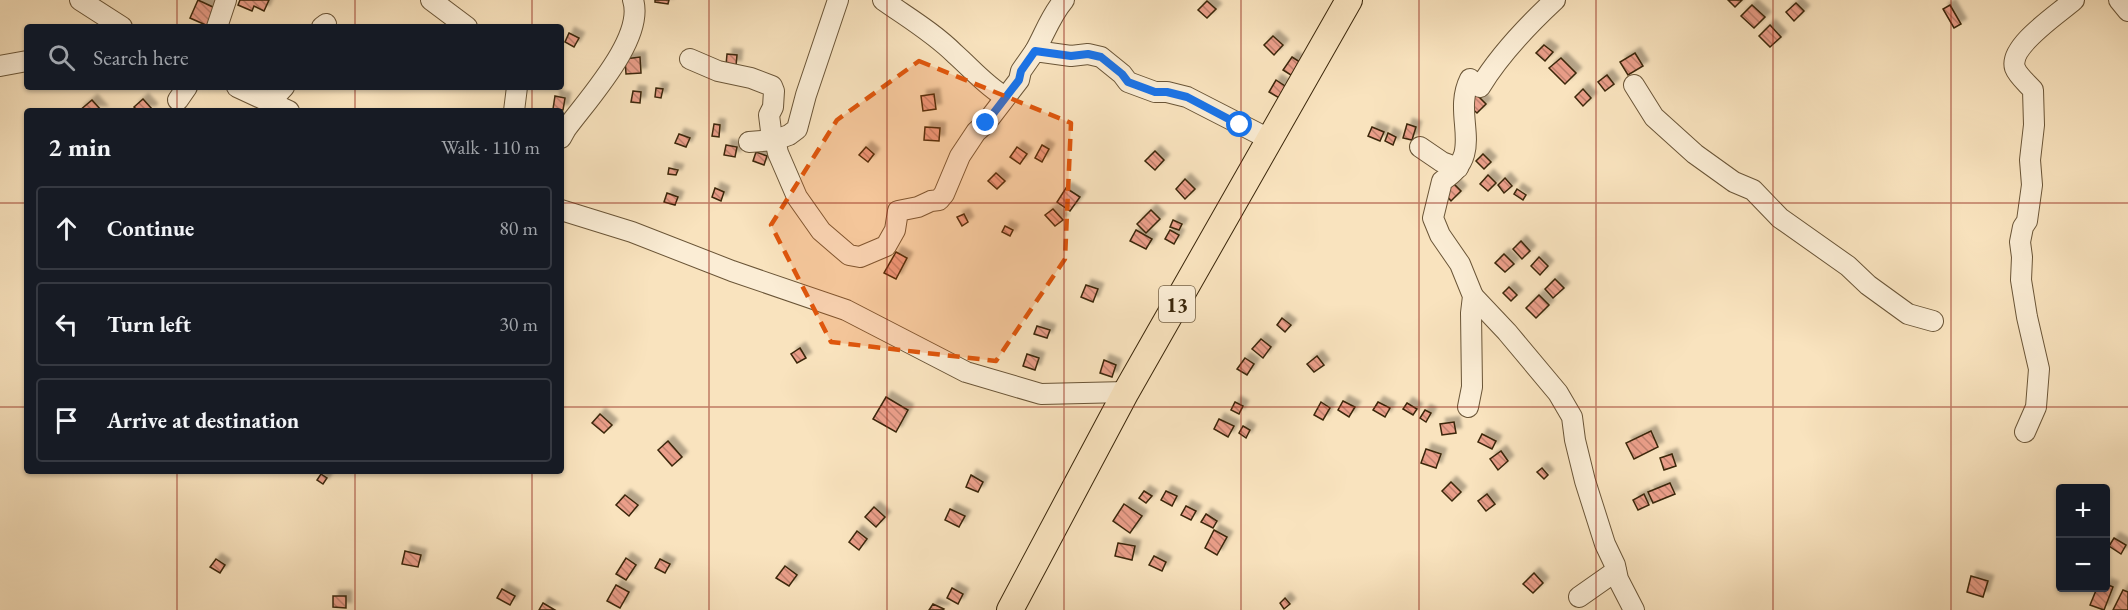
<!DOCTYPE html>
<html lang="en">
<head>
<meta charset="utf-8">
<style>
  :root { --surface:#171b24; --page:#20242c; --text:#f1f3f6; --muted:#9ea1a6; --line:#363941 }
  body { margin:0; font-family:"EB Garamond",serif; background:var(--page); color:var(--text) }
  .controls { position:absolute; right:18px; bottom:18px; display:grid; overflow:hidden; border-radius:6px; box-shadow:0 2px 4px #0004 }
  .controls button { width:54px; height:54px; display:grid; place-items:center; padding:0; border:0; border-bottom:2px solid var(--line); background:var(--surface); color:var(--text); font:30px sans-serif }
  .stop { position:absolute; width:18px; height:18px; margin:-14px; border:4px solid #1a73e8; border-radius:50%; background:#fff }
  .stop.end { background:#1a73e8; border-color:#fff; box-shadow:0 2px 6px #0008 }
  .list { margin:0; padding:0; list-style:none }
  h2 { display:flex; justify-content:space-between; align-items:center; height:78px; margin:0; padding:0 24px; font-size:26px }
  h2 small { font-size:20px; font-weight:400; color:var(--muted) }
  .list li { display:grid; grid-template-columns:39px 1fr auto; gap:18px; align-items:center; box-sizing:border-box; height:84px; margin:0 12px 12px; padding:0 12px; border:2px solid var(--line); border-radius:6px }
  .list b { display:block; font-size:22px; white-space:nowrap }
  .list em { font-size:20px; font-style:normal; color:var(--muted) }
  .icon { flex:none; width:33px; height:33px; fill:none; stroke:currentColor; stroke-width:2; stroke-linecap:round; stroke-linejoin:round }
  .map { position:relative; flex:none; width:2128px; height:610px; overflow:hidden }
  .search { position:absolute; background:var(--surface); box-shadow:0 2px 4px #0004; left:24px; top:24px; width:540px; height:66px; display:flex; align-items:center; gap:15px; box-sizing:border-box; padding:0 21px; border-radius:6px; color:var(--muted); font-size:22px }
  .panel { position:absolute; background:var(--surface); box-shadow:0 2px 4px #0004; left:24px; top:108px; width:540px; height:366px; border-radius:6px }
  .map>svg:first-child { display:block }
</style>
</head>
<body>
<div class="map">
<svg width="2128" height="610" viewBox="0 0 2128 610">
  <defs>
    <pattern id="building-back-hatch" width="6" height="6" patternUnits="userSpaceOnUse" patternTransform="scale(1.5)"><rect width="6" height="6" fill="#ea9e89"/><path d="M-1 5l2 2M0 0l6 6M5-1l2 2" fill="none" stroke="#bf816e"/></pattern>
    <filter id="shadow"><feDropShadow dx="5.5" dy="-5.5" stdDeviation="1.5" flood-color="#0004"/></filter>
  </defs>
  <rect width="100%" height="100%" fill="#f9e3be"/>
  <filter id="stains"><feTurbulence type="fractalNoise" baseFrequency=".00333" numOctaves="4"/><feColorMatrix values="0 0 0 0 .2 0 0 0 0 .09 0 0 0 0 .02 0 0 0 .5 -.17"/></filter>
  <radialGradient id="worn" r=".72"><stop offset=".6" stop-color="#630" stop-opacity="0"/><stop offset="1" stop-color="#630" stop-opacity=".3"/></radialGradient>
  <!-- building -->
  <g fill="url(#building-back-hatch)" stroke="#3a260a" stroke-width="1.5" filter="url(#shadow)">
    <polygon points="198,0 215,8 208,26 190,18"/>
    <polygon points="240,0 269,0 264,11 254,6 252,11 238,5"/>
    <polygon points="655,0 669,0 668,4 655,2"/>
    <polygon points="1728,0 1742,0 1735,7"/>
    <polygon points="1207,1 1216,9 1207,18 1198,10"/>
    <polygon points="1796,3 1804,11 1794,21 1786,12"/>
    <polygon points="1752,5 1765,17 1754,28 1741,16"/>
    <polygon points="1950,5 1961,24 1954,28 1943,9"/>
    <polygon points="1770,25 1781,37 1770,47 1759,36"/>
    <polygon points="569,33 579,38 574,47 565,42"/>
    <polygon points="1273,36 1283,45 1274,55 1264,45"/>
    <polygon points="1544,45 1553,52 1545,61 1536,53"/>
    <polygon points="1635,53 1643,66 1628,75 1620,62"/>
    <polygon points="727,54 737,55 736,66 726,65"/>
    <polygon points="640,57 641,73 626,74 625,59"/>
    <polygon points="1292,57 1303,64 1294,77 1283,70"/>
    <polygon points="1561,58 1576,73 1565,84 1549,68"/>
    <polygon points="1607,75 1614,84 1605,91 1598,82"/>
    <polygon points="1276,80 1288,88 1281,99 1269,92"/>
    <polygon points="656,88 663,89 661,98 655,97"/>
    <polygon points="1583,89 1591,98 1583,106 1575,97"/>
    <polygon points="633,91 641,92 640,103 631,102"/>
    <polygon points="934,94 936,109 923,111 921,96"/>
    <polygon points="1476,94 1486,104 1477,113 1467,104"/>
    <polygon points="555,96 565,98 563,110 553,109"/>
    <polygon points="143,99 152,109 150,111 138,111 134,107"/>
    <polygon points="92,100 102,111 79,111"/>
    <polygon points="714,124 720,125 719,137 712,136"/>
    <polygon points="1407,124 1416,127 1412,140 1403,138"/>
    <polygon points="925,127 940,128 939,141 924,140"/>
    <polygon points="1372,127 1384,132 1380,141 1368,136"/>
    <polygon points="1388,133 1396,137 1393,145 1385,141"/>
    <polygon points="679,134 690,138 686,147 675,143"/>
    <polygon points="726,145 737,147 735,157 724,155"/>
    <polygon points="1042,145 1049,149 1042,162 1035,158"/>
    <polygon points="866,147 874,154 868,162 859,155"/>
    <polygon points="1017,147 1027,154 1020,164 1010,157"/>
    <polygon points="1155,151 1164,160 1155,170 1145,161"/>
    <polygon points="756,152 767,156 764,165 753,161"/>
    <polygon points="1483,154 1491,162 1484,169 1476,161"/>
    <polygon points="669,168 678,170 676,175 668,174"/>
    <polygon points="996,173 1005,181 997,189 988,181"/>
    <polygon points="1488,175 1496,183 1488,191 1480,184"/>
    <polygon points="1505,178 1512,186 1504,193 1498,185"/>
    <polygon points="1185,179 1195,189 1185,199 1176,189"/>
    <polygon points="1451,181 1461,191 1451,201 1442,191"/>
    <polygon points="715,188 724,192 721,201 712,197"/>
    <polygon points="1066,188 1080,197 1070,211 1057,202"/>
    <polygon points="1517,189 1526,195 1523,200 1514,194"/>
    <polygon points="667,193 678,197 675,205 664,202"/>
    <polygon points="1053,209 1063,220 1055,226 1045,215"/>
    <polygon points="1151,210 1160,219 1146,233 1137,224"/>
    <polygon points="964,214 968,222 962,226 957,217"/>
    <polygon points="1173,220 1182,224 1179,230 1170,227"/>
    <polygon points="1005,226 1013,230 1010,236 1002,232"/>
    <polygon points="1136,230 1152,239 1146,249 1130,241"/>
    <polygon points="1170,230 1179,235 1174,244 1165,239"/>
    <polygon points="1521,241 1530,251 1522,259 1513,249"/>
    <polygon points="896,252 907,258 896,279 884,273"/>
    <polygon points="1504,254 1514,264 1505,272 1495,263"/>
    <polygon points="1539,257 1548,266 1540,275 1531,266"/>
    <polygon points="1555,279 1564,288 1553,298 1545,289"/>
    <polygon points="1086,285 1098,289 1093,302 1081,297"/>
    <polygon points="1509,287 1517,295 1511,301 1503,293"/>
    <polygon points="1539,295 1549,305 1536,318 1526,308"/>
    <polygon points="1282,318 1291,325 1285,332 1277,325"/>
    <polygon points="1037,326 1050,330 1047,338 1034,334"/>
    <polygon points="1261,339 1271,347 1263,358 1252,349"/>
    <polygon points="800,348 806,358 797,363 791,354"/>
    <polygon points="1027,354 1039,358 1035,370 1023,366"/>
    <polygon points="1317,356 1324,365 1314,372 1307,364"/>
    <polygon points="1245,358 1254,364 1247,375 1237,369"/>
    <polygon points="1104,360 1116,365 1112,377 1100,373"/>
    <polygon points="886,397 908,410 896,432 873,419"/>
    <polygon points="1343,401 1355,407 1349,417 1338,410"/>
    <polygon points="1235,402 1243,406 1239,414 1231,410"/>
    <polygon points="1321,402 1330,408 1323,420 1314,415"/>
    <polygon points="1378,402 1390,408 1385,417 1373,410"/>
    <polygon points="1407,403 1417,409 1413,415 1403,409"/>
    <polygon points="1425,410 1431,413 1426,422 1420,418"/>
    <polygon points="600,414 612,425 604,433 592,423"/>
    <polygon points="1219,419 1234,426 1228,437 1214,429"/>
    <polygon points="1454,422 1456,433 1442,435 1440,424"/>
    <polygon points="1243,426 1250,430 1246,438 1239,433"/>
    <polygon points="1651,431 1658,447 1634,459 1626,443"/>
    <polygon points="1482,434 1496,441 1492,449 1478,442"/>
    <polygon points="668,441 682,457 672,466 658,450"/>
    <polygon points="1426,449 1441,454 1436,468 1421,463"/>
    <polygon points="1501,451 1508,461 1498,470 1490,459"/>
    <polygon points="1672,454 1676,466 1664,470 1660,458"/>
    <polygon points="1542,468 1548,475 1544,479 1537,472"/>
    <polygon points="321,474 327,478 323,484 317,480"/>
    <polygon points="971,475 983,482 978,492 966,487"/>
    <polygon points="1451,482 1461,492 1452,501 1442,491"/>
    <polygon points="1670,483 1675,494 1653,503 1648,492"/>
    <polygon points="1144,491 1152,496 1146,503 1139,498"/>
    <polygon points="1166,491 1177,496 1172,506 1161,500"/>
    <polygon points="1487,494 1495,504 1486,511 1478,501"/>
    <polygon points="1644,494 1649,505 1638,510 1633,500"/>
    <polygon points="625,495 638,505 629,516 616,505"/>
    <polygon points="1124,504 1142,516 1130,533 1113,521"/>
    <polygon points="1186,506 1196,511 1191,520 1181,515"/>
    <polygon points="874,507 885,517 876,527 865,517"/>
    <polygon points="950,509 965,516 959,527 945,520"/>
    <polygon points="1206,514 1217,521 1213,528 1201,522"/>
    <polygon points="1214,530 1227,537 1217,555 1205,548"/>
    <polygon points="857,531 867,539 859,550 849,542"/>
    <polygon points="2114,538 2126,545 2121,554 2109,546"/>
    <polygon points="1118,543 1135,546 1132,560 1115,556"/>
    <polygon points="405,551 421,555 418,567 402,564"/>
    <polygon points="1154,556 1166,562 1162,571 1149,565"/>
    <polygon points="626,558 636,565 626,580 616,574"/>
    <polygon points="216,559 225,565 220,573 210,567"/>
    <polygon points="660,559 670,564 665,573 655,568"/>
    <polygon points="785,566 797,575 789,586 776,578"/>
    <polygon points="1534,573 1543,583 1533,593 1523,584"/>
    <polygon points="1971,576 1988,581 1983,597 1967,592"/>
    <polygon points="2106,584 2113,587 2104,610 2090,605 2097,588 2106,588"/>
    <polygon points="616,585 629,592 620,608 607,601"/>
    <polygon points="952,588 963,594 958,604 947,598"/>
    <polygon points="502,589 515,596 510,605 497,598"/>
    <polygon points="2123,590 2128,592 2128,610 2113,610"/>
    <polygon points="333,596 346,596 346,608 333,607"/>
    <polygon points="1285,598 1290,604 1284,609 1280,603"/>
    <polygon points="543,603 555,610 539,610"/>
    <polygon points="933,604 944,609 943,610 929,610"/>
  </g>
  <g fill="none" stroke-linecap="round" stroke-linejoin="round">
    <defs>
      <g id="minor">
        <polyline points="80,0 122,27"/>
        <polyline points="431,0 467,27"/>
        <path d="M883 0C907 17 934 33 955 54 972 69 985 85 1005 97"/>
        <polyline points="2119,0 2128,11"/>
        <polyline points="217,27 226,0"/>
        <polyline points="322,27 326,24"/>
        <path d="M1035 51C1045 33 1051 15 1064 0"/>
        <polyline points="690,59 718,71 751,78 772,86 774,91 773,107 769,115 771,131 775,140 778,153 797,197 821,231 849,255 860,257 886,246 895,230 898,211 918,207 931,201 939,200 944,194 960,156 976,132 986,123 1019,80 1021,71 1035,51 1071,56 1088,54 1101,57 1122,74 1128,82 1155,92 1167,92 1187,97 1269,139"/>
        <polyline points="0,66 27,61"/>
        <polyline points="1634,85 1654,117 1695,154 1734,182 1753,190 1780,218 1848,266 1868,285 1908,314 1933,321"/>
        <polyline points="237,87 289,111"/>
        <polyline points="178,100 187,87"/>
        <polyline points="270,102 284,87"/>
        <polyline points="514,111 517,87"/>
        <path d="M561 138 566 129C587 100 645 38 633 0"/>
        <polyline points="749,142 775,140 789,135 797,129 806,95 838,0"/>
        <polyline points="1420,147 1442,162 1458,168"/>
        <polyline points="561,210 632,232 732,271 846,310 966,372 1041,394 1126,392"/>
        <polyline points="1473,296 1507,332 1558,393 1572,417 1575,440 1585,481 1605,544 1615,565 1618,579 1634,610"/>
        <path d="M1468 407 1472 387 1471 313 1473 296 1460 264 1440 235 1433 218 1442 181C1487 153 1451 117 1470 79L1480 87C1500 54 1527 26 1555 0"/>
        <path d="M2025 432 2036 407 2039 369 2027 317 2021 280 2022 257 2020 242 2023 227 2027 221 2032 185 2030 160 2034 125 2033 90C2027 83 2018 76 2015 68 2008 46 2060 13 2074 0"/>
        <polyline points="1579,597 1616,571"/>
      </g>
      <polyline id="major" points="1010,610 1126,392 1349,0"/>
    </defs>
    <!-- minor casing -->
    <use href="#minor" stroke="#6a5537" stroke-width="22"/>
    <!-- major casing -->
    <use href="#major" stroke="#3a260a" stroke-width="28"/>
    <!-- minor -->
    <use href="#minor" stroke="#fbedd5" stroke-width="20"/>
    <!-- major -->
    <use href="#major" stroke="#f9e3be" stroke-width="26"/>
  </g>
  <g fill="none" stroke-linecap="round" stroke-linejoin="round">
    <!-- route -->
    <polyline stroke="#1a73e8" stroke-width="8" points="986,123 1019,80 1021,71 1035,51 1071,56 1088,54 1101,57 1122,74 1128,82 1155,92 1167,92 1187,97 1240,125"/>
  </g>
  <!-- marked area -->
  <path fill="#df560c" fill-opacity="0.2" stroke="#df560c" stroke-width="4.5" stroke-dasharray="12 8" stroke-linejoin="round" d="M919 61 1071 123 1065 259 996 361 831 342 771 225 837 120Z"/>
  <!-- grid -->
  <path fill="none" stroke="#8f2418" stroke-width="1.5" stroke-opacity="0.55" d="M177 0V27M355 0V27M532 0V27M709 0V610M887 0V610M1064 0V610M1241 0V610M1419 0V610M1596 0V610M1773 0V610M1951 0V610M177 87V111M355 87V111M532 87V111M0 203H27M561 203H2128M0 407H27M561 407H2128M177 471V610M355 471V610M532 471V610"/>
  <g text-anchor="middle" dominant-baseline="central" stroke-width="6" stroke-linejoin="round" paint-order="stroke">
    <!-- shield labels -->
    <rect fill="#fbedd5" stroke="#746247" stroke-width="1.5" x="1159" y="286" width="36" height="36" rx="4.5"/>
    <g font-size="21" font-weight="bold" fill="#3a260a">
      <text x="1177" y="304">13</text>
    </g>
  </g>
  <rect width="100%" height="100%" filter="url(#stains)"/>
  <rect width="100%" height="100%" fill="url(#worn)"/>
</svg>
<div class="controls">
<button>+</button>
<button>−</button>
</div>
<div class="stop" style="left:1240px;top:125px"></div>
<div class="stop end" style="left:986px;top:123px"></div>
<div class="search"><svg class="icon" aria-label="search" viewBox="0 0 24 24"><circle cx="10" cy="10" r="6"/><path d="M15 15l6 6"/></svg>Search here</div>
<section class="panel">
<h2>2 min<small>Walk · 110 m</small></h2>
<ul class="list">
<li><svg class="icon" aria-label="ahead" viewBox="0 0 24 24"><path d="M12 20V5M6 11l6-6 6 6"/></svg><div><b>Continue</b></div><em>80 m</em></li>
<li><svg class="icon" aria-label="left" viewBox="0 0 24 24"><path d="M17 20v-9H6M10 6l-5 5 5 5"/></svg><div><b>Turn left</b></div><em>30 m</em></li>
<li><svg class="icon" aria-label="arrive" viewBox="0 0 24 24"><path d="M6 21V4h12l-3 4 3 4H6"/></svg><div><b>Arrive at destination</b></div></li>
</ul>
</section>
</div>
</body>
</html>
